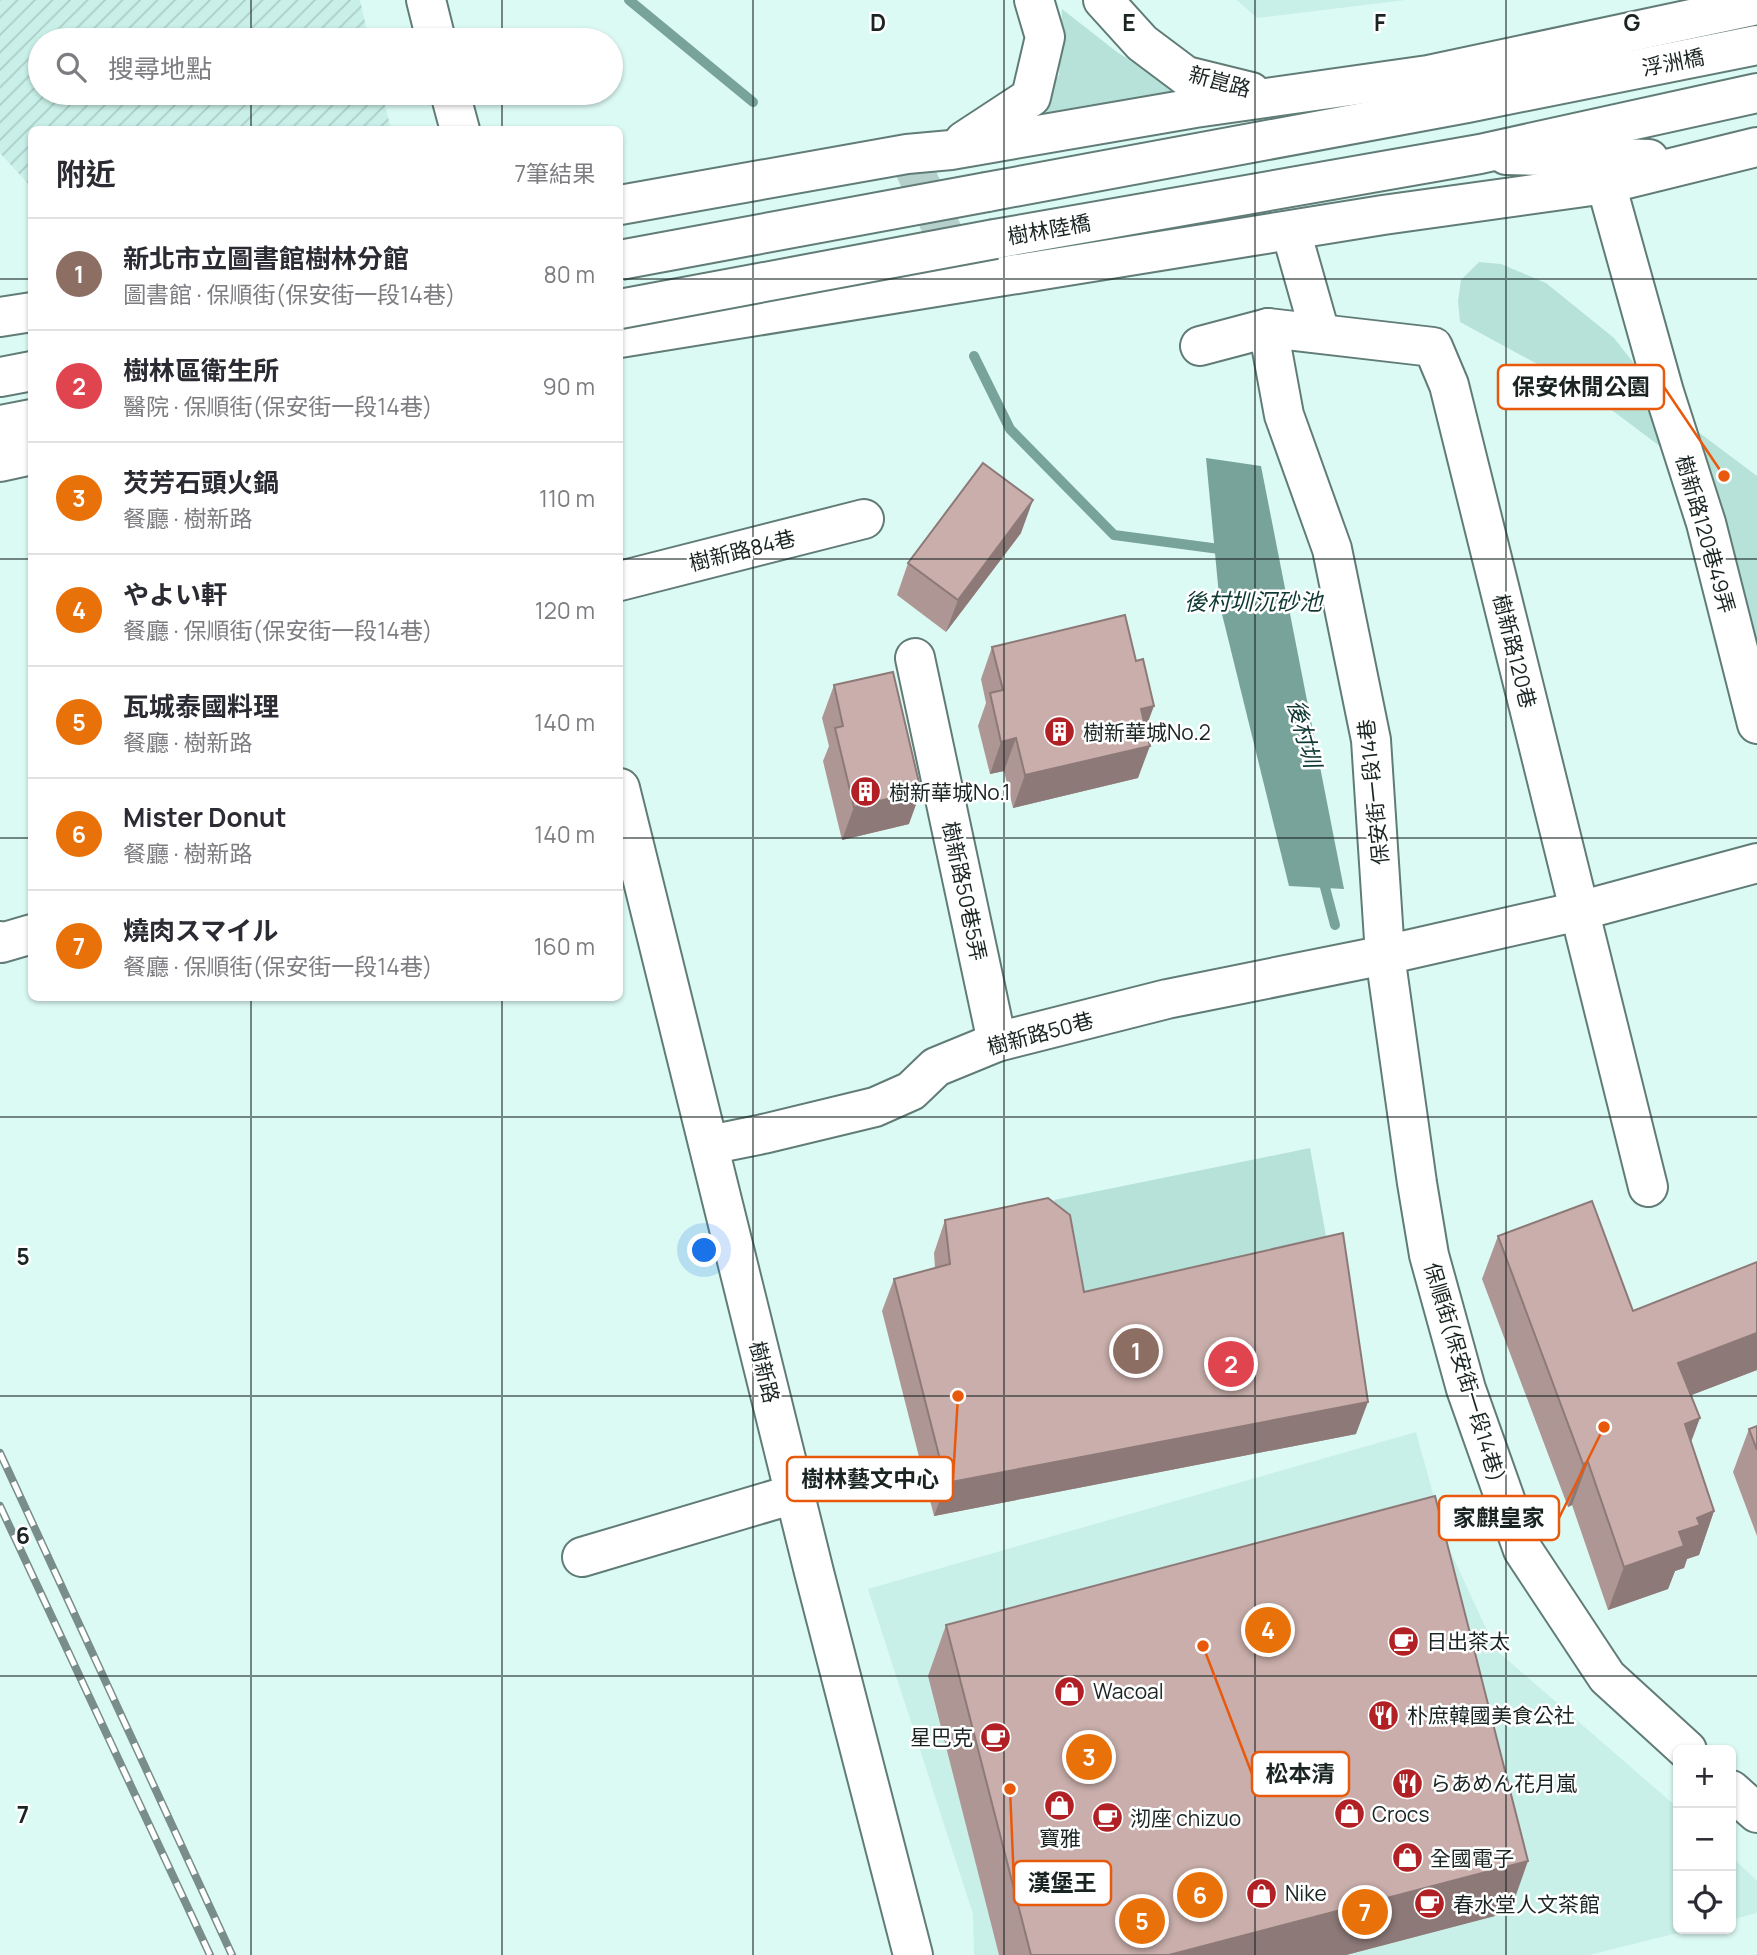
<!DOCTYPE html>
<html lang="zh-TW">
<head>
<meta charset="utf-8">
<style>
  :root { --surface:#fff; --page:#f2f2f3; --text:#2b2b33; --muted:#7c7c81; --line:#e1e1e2; --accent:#b12024 }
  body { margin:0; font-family:Manrope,"Noto Sans TC","Noto Sans JP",sans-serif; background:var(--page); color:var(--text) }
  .controls { position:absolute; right:21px; bottom:21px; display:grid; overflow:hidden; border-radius:10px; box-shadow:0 2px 5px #0004 }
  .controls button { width:63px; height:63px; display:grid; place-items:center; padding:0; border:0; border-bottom:2px solid var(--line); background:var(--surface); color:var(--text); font:35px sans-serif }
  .you { position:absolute; left:705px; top:1251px; width:24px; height:24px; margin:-18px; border:5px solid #fff; border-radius:50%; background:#1a73e8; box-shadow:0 0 0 10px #1a73e833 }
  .badge { display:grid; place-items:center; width:46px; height:46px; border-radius:50%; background:var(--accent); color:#fff; font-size:23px; font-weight:700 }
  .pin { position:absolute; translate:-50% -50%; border:4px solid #fff; box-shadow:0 2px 7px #0006 }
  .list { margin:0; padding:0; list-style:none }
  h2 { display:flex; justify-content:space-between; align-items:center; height:91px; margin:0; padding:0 28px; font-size:30px }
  h2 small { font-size:23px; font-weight:400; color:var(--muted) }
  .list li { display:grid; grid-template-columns:46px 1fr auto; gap:21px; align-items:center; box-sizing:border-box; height:112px; padding:0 28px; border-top:2px solid var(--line) }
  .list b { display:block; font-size:26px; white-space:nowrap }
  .list p { margin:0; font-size:23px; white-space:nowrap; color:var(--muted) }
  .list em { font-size:23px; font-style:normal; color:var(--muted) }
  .icon { flex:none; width:38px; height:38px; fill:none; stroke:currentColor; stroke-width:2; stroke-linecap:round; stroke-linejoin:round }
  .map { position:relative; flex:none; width:1757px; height:1955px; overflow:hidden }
  .search { position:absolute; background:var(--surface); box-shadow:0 2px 5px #0004; left:28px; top:28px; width:595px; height:77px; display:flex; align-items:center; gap:18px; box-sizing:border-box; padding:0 24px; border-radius:38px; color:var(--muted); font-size:26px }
  .panel { position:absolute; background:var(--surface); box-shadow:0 2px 5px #0004; left:28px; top:126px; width:595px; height:875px; border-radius:10px }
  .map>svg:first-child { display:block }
</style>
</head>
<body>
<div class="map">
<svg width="1757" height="1955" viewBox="0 0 1757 1955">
  <defs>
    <pattern id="industrial-furrows" width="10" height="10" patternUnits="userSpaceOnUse" patternTransform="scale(1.75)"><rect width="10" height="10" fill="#c8f0e8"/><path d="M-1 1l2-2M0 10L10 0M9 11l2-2" fill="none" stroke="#abcec7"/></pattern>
  </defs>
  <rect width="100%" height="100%" fill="#dcfaf4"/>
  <!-- built -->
  <g fill="#c8f0e8">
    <polygon points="1237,0 1406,0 1257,18"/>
    <polygon points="1416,1432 1447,1544 1496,1650 1678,1808 1678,1929 1694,1929 1589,1955 974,1955 973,1914 868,1589"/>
    <polygon points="1731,1856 1757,1881 1757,1913 1731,1920"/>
  </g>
  <!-- industrial -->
  <polygon fill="url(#industrial-furrows)" points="0,0 360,0 369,40 40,40 40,93 382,93 391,129 32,130 31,187 0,153"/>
  <!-- green -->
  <g fill="#b7e2da">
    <polygon points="1062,9 1117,52 1198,104 1028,122 1059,75"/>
    <polygon points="1479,262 1501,264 1546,283 1614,338 1673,413 1757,476 1757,692 1665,450 1585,390 1460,322 1458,301 1461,280"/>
    <polygon points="1310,1148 1330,1258 1078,1317 1054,1200"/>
  </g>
  <!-- water -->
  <polygon fill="#78a39b" points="1206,458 1261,466 1344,889 1289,886 1220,606"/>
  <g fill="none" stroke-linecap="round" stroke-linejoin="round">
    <!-- stream -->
    <g stroke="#78a39b" stroke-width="10">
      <polyline points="629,0 753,102"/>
      <polyline points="974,356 1010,429 1114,535 1227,550"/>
      <polyline points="1322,876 1335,925"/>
    </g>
    <!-- minor-tunnel -->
    <polyline stroke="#b5cfca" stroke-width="38" stroke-dasharray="38 19" stroke-linecap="butt" points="907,154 964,277"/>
    <defs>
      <g id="minor">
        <polyline points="1103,0 1142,43 1186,76 1251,92"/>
        <polyline points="964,141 1031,97 1045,37 1034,0"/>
        <polyline points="1506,155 1649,159"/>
        <polyline points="1606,184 1664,392 1706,523 1757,724"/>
        <polyline points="620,205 907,154 951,150 1195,108 1428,75 1757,5"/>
        <polyline points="1291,231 1320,333"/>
        <polyline points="0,317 32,312"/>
        <polyline points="1268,328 1284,415 1332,549 1371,740 1385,955 1417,1183 1429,1255 1466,1389 1523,1550 1607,1677 1687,1750"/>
        <polyline points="620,338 1383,215 1606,184 1757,147"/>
        <polyline points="1200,346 1268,328 1433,347 1449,385 1648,1187"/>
        <polyline points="0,462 32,455"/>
        <polyline points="620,581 864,519"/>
        <polyline points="915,658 997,1042"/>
        <polyline points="0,941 1,943 32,934"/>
        <polyline points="709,1145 763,1134 875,1107 911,1091 936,1067 997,1042 1167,999 1385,955 1579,911 1757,863"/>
        <polyline points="582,1557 794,1494"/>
        <polyline points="1731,1790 1757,1813"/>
      </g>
      <g id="major">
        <polyline points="426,0 436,40"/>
        <polyline points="450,93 460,130"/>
        <polyline points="987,192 1467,103 1757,45"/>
        <polyline points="995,239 1480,154 1757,93"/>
        <polyline points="0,377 32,371"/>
        <polyline points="0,425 32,419"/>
        <polyline points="620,788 814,1572 913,1955"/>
      </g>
    </defs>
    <!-- minor casing -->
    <use href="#minor" stroke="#617c76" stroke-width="42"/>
    <!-- major casing -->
    <use href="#major" stroke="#617c76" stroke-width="42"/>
    <!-- minor -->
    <use href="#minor" stroke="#fff" stroke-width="38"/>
    <!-- major -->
    <use href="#major" stroke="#fff" stroke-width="38"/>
    <defs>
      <g id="rail">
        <polyline points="0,1453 232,1955"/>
        <polyline points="0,1506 210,1955"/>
      </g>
    </defs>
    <!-- rail casing -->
    <use href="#rail" stroke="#798d89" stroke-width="8"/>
    <!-- rail -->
    <use href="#rail" stroke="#fff" stroke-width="5" stroke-dasharray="16" stroke-linecap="butt"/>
    <defs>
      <g id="major-bridge">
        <polyline points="620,260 987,192"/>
        <polyline points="620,309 995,239"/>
      </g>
    </defs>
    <!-- major-bridge casing -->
    <use href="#major-bridge" stroke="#617c76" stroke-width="42" stroke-linecap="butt"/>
    <!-- major-bridge -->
    <use href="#major-bridge" stroke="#fff" stroke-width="38"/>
  </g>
  <!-- wall -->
  <g fill="#ad9693">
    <polygon points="1021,533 946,632 897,595 908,563"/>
    <polygon points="992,647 1146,729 1138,778 1013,808 1004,771 990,774 978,726 986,703 981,679"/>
    <polygon points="834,685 909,824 842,840 823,761 829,746 822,718"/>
    <polygon points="945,1220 1084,1292 1356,1434 934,1516 882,1311 894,1279 935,1268 934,1253"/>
    <polygon points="1498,1236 1633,1311 1757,1262 1757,1370 1691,1395 1691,1442 1714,1511 1699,1555 1687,1559 1684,1568 1675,1571 1668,1589 1608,1610 1572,1505 1568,1507 1482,1279"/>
    <polygon points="1757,1426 1757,1536 1733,1472 1749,1429"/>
    <polygon points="946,1625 1510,1912 1346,1955 999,1955 928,1676"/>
  </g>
  <!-- shaded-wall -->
  <g fill="#8d7a78">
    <polygon points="1033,500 1021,533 946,632 958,600"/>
    <polygon points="1154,706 1142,738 1141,709"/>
    <polygon points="1016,738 1004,771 990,774 1001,742"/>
    <polygon points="1150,746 1138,778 1013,808 1025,775"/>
    <polygon points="921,791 909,824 842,840 854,807"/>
    <polygon points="1757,1333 1757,1370 1663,1406 1678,1363"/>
    <polygon points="1368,1402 1356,1434 934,1516 946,1483"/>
    <polygon points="1700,1418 1684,1461 1685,1424"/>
    <polygon points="1588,1462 1572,1505 1568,1507 1583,1464"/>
    <polygon points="1714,1511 1699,1555 1687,1559 1684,1568 1675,1571 1668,1589 1608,1610 1624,1567 1679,1532 1697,1518"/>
    <polygon points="1528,1861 1510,1912 1346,1955 1169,1955"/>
  </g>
  <!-- building -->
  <g fill="#c9aeab" stroke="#8d7a78" stroke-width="2">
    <polygon points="983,463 1033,500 958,600 908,563"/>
    <polygon points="1125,615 1136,661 1143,659 1154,706 1141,709 1150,746 1025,775 1016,738 1001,742 990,693 1003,690 992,647"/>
    <polygon points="893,672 921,791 854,807 835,728 843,726 834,685"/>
    <polygon points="1048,1198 1070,1215 1084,1292 1343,1233 1368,1402 946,1483 894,1279 950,1264 945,1220"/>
    <polygon points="1592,1201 1633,1311 1757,1262 1757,1333 1678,1363 1700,1418 1685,1424 1714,1511 1697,1518 1700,1525 1679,1532 1684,1546 1624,1567 1588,1462 1583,1464 1498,1236"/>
    <polygon points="1757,1426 1757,1450 1749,1429"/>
    <polygon points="1435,1496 1528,1861 1169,1955 1031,1955 946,1625"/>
  </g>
  <!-- grid -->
  <path fill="none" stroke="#1a2523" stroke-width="2" stroke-opacity="0.55" d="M251 0V40M502 0V40M753 0V1955M1004 0V1955M1255 0V1955M1506 0V1955M251 93V130M502 93V130M0 279H32M620 279H1757M0 559H32M620 559H1757M0 838H32M620 838H1757M251 998V1955M502 998V1955M0 1117H1757M0 1396H1757M0 1676H1757"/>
  <!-- icons -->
  <defs>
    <symbol id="building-disc" viewBox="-11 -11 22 22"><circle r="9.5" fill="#b12024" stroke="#fff"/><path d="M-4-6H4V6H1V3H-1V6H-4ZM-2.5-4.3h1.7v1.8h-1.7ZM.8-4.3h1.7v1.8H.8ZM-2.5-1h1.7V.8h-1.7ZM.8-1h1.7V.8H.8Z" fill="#fff"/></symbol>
    <symbol id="cafe-disc" viewBox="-11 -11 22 22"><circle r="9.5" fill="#b12024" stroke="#fff"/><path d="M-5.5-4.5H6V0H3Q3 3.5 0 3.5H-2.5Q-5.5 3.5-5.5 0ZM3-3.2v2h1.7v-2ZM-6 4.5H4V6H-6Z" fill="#fff"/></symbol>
    <symbol id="shop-disc" viewBox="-11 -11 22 22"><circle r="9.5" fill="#b12024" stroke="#fff"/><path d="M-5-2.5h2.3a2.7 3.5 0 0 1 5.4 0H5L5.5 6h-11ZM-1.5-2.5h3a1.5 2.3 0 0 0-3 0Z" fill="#fff"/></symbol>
    <symbol id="restaurant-disc" viewBox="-11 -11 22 22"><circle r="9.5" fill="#b12024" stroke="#fff"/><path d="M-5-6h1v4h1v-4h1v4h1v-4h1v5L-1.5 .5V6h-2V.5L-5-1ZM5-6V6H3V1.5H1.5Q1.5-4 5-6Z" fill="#fff"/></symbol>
  </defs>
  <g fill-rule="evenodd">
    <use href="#building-disc" x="1042" y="714" width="35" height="35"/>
    <use href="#building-disc" x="848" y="774" width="35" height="35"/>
    <use href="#cafe-disc" x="1386" y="1624" width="35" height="35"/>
    <use href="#shop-disc" x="1052" y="1674" width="35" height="35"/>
    <use href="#restaurant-disc" x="1366" y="1698" width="35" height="35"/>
    <use href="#cafe-disc" x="978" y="1720" width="35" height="35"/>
    <use href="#restaurant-disc" x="1390" y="1766" width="35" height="35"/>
    <use href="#shop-disc" x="1042" y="1788" width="35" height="35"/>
    <use href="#shop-disc" x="1332" y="1796" width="35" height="35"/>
    <use href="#cafe-disc" x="1090" y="1800" width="35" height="35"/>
    <use href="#shop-disc" x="1390" y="1840" width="35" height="35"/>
    <use href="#shop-disc" x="1244" y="1876" width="35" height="35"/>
    <use href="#cafe-disc" x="1412" y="1886" width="35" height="35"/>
  </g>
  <g text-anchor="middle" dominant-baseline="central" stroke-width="5" stroke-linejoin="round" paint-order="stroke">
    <!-- street labels -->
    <g font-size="21" fill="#1a2523" stroke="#fff">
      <text transform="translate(1673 62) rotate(-11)">浮洲橋</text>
      <text transform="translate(1220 81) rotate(15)">新崑路</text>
      <text transform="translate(1049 229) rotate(-10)">樹林陸橋</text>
      <text transform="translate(1706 534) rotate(74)">樹新路120巷49弄</text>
      <text transform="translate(742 550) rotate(-14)">樹新路84巷</text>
      <text transform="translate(1515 651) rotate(76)">樹新路120巷</text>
      <text transform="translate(1373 792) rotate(-96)">保安街一段14巷</text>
      <text transform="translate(965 891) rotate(78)">樹新路50巷5弄</text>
      <text transform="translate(1040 1033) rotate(-15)">樹新路50巷</text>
      <text transform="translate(765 1372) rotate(76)">樹新路</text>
      <text transform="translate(1465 1372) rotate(73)">保順街(保安街一段14巷)</text>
    </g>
    <!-- poi labels -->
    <g font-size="21" fill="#1a2523" stroke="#fff" text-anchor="start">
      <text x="1083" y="732">樹新華城No.2</text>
      <text x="889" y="792">樹新華城No.1</text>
      <text x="1426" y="1641">日出茶太</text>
      <text x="1093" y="1691">Wacoal</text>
      <text x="1407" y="1715">朴庶韓國美食公社</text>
      <text x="973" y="1737" text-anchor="end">星巴克</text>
      <text x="1430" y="1783">らあめん花月嵐</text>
      <text x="1372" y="1814">Crocs</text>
      <text x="1130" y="1818">沏座 chizuo</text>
      <text x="1060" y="1838" text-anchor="middle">寶雅</text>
      <text x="1430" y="1858">全國電子</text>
      <text x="1285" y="1893">Nike</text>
      <text x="1453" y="1904">春水堂人文茶館</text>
    </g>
    <!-- water labels -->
    <g font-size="23" font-style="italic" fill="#0f3932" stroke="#fff">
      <text x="1253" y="601">後村圳沉砂池</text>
      <text transform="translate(1305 733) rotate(75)">後村圳</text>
    </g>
  </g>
  <g font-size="23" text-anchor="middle" font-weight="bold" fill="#1a2523" stroke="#fff" stroke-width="5" stroke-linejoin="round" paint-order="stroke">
    <text x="878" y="31">D</text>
    <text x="1129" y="31">E</text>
    <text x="1380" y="31">F</text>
    <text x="1632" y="31">G</text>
    <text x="23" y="1265">5</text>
    <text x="23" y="1544">6</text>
    <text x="23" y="1823">7</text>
  </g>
  <!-- callouts -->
  <path fill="none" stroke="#e8590c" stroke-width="2.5" d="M1724 476L1664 387M958 1396L953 1479M1604 1427L1559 1518M1203 1646L1252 1774M1010 1789L1014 1883"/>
  <g fill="#e8590c" stroke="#fff" stroke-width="2.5">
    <circle cx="1724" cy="476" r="7"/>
    <circle cx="958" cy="1396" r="7"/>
    <circle cx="1604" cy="1427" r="7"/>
    <circle cx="1203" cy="1646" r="7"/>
    <circle cx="1010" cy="1789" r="7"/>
  </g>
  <g fill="#fff" stroke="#e8590c" stroke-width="2.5">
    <rect x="1498" y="365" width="166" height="44" rx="7"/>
    <rect x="787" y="1457" width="166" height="44" rx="7"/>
    <rect x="1439" y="1496" width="120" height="44" rx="7"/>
    <rect x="1252" y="1752" width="97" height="44" rx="7"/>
    <rect x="1014" y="1861" width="97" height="44" rx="7"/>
  </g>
  <g font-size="23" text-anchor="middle" font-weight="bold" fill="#1a2523">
    <text x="1581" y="395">保安休閒公園</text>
    <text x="870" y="1487">樹林藝文中心</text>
    <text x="1499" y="1526">家麒皇家</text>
    <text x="1300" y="1782">松本清</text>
    <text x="1062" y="1891">漢堡王</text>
  </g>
</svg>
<div class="controls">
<button>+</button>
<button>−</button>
<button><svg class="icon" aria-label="locate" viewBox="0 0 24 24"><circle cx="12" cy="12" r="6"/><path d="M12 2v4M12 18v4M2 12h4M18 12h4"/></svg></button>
</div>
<div class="you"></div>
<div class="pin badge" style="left:1136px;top:1351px;background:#8d6e63">1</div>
<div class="pin badge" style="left:1231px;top:1364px;background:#e0444e">2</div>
<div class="pin badge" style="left:1089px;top:1757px;background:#e8710a">3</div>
<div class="pin badge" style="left:1268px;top:1630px;background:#e8710a">4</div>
<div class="pin badge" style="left:1142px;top:1921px;background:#e8710a">5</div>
<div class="pin badge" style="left:1200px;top:1895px;background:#e8710a">6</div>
<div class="pin badge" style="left:1365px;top:1912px;background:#e8710a">7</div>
<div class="search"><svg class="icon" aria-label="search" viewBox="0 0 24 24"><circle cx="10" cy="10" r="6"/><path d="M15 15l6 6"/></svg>搜尋地點</div>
<section class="panel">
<h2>附近<small>7筆結果</small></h2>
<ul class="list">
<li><span class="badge" style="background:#8d6e63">1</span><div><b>新北市立圖書館樹林分館</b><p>圖書館 · 保順街(保安街一段14巷)</p></div><em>80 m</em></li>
<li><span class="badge" style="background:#e0444e">2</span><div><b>樹林區衛生所</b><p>醫院 · 保順街(保安街一段14巷)</p></div><em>90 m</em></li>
<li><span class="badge" style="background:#e8710a">3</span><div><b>芡芳石頭火鍋</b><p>餐廳 · 樹新路</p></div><em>110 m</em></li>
<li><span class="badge" style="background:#e8710a">4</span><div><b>やよい軒</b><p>餐廳 · 保順街(保安街一段14巷)</p></div><em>120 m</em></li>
<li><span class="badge" style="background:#e8710a">5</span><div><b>瓦城泰國料理</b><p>餐廳 · 樹新路</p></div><em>140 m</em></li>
<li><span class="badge" style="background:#e8710a">6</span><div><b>Mister Donut</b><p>餐廳 · 樹新路</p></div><em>140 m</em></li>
<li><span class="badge" style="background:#e8710a">7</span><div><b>燒肉スマイル</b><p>餐廳 · 保順街(保安街一段14巷)</p></div><em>160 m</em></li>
</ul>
</section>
</div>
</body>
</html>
